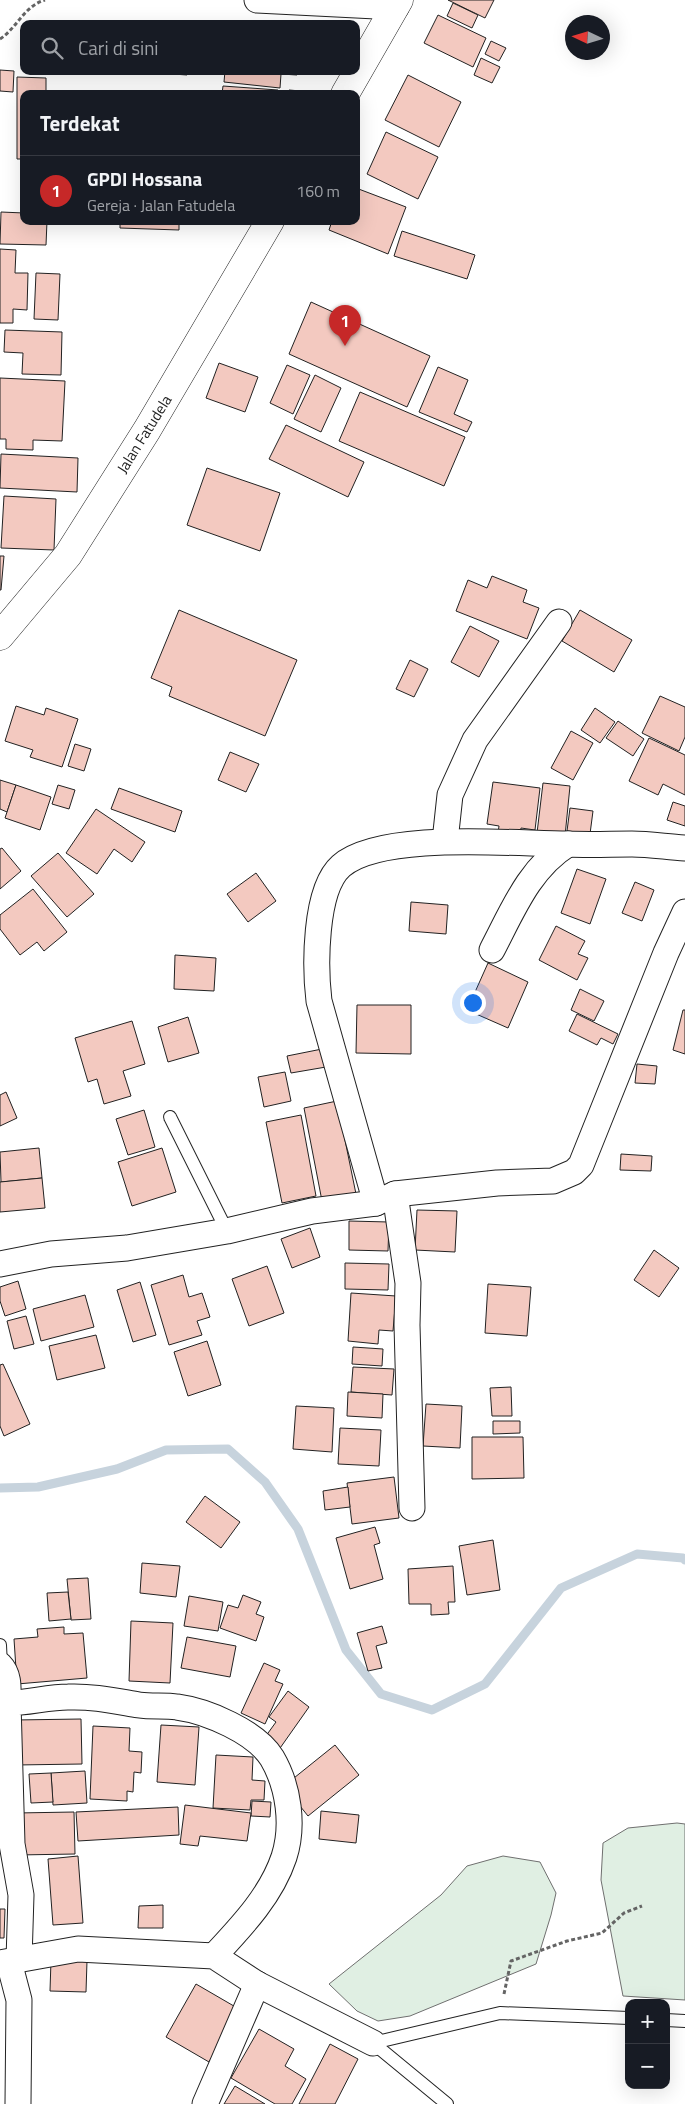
<!DOCTYPE html>
<html lang="id">
<head>
<meta charset="utf-8">
<style>
  :root { --surface:#171b24; --page:#20242c; --text:#f1f3f6; --muted:#9ea1a6; --line:#363941; --accent:#c62828 }
  body { margin:0; font-family:"Titillium Web",sans-serif; background:var(--page); color:var(--text) }
  .controls { position:absolute; right:15px; bottom:15px; display:grid; overflow:hidden; border-radius:10px; box-shadow:0 5px 20px #0002 }
  .controls button { width:45px; height:45px; display:grid; place-items:center; padding:0; border:0; border-bottom:1px solid var(--line); background:var(--surface); color:var(--text); font:25px sans-serif }
  .compass { position:absolute; left:565px; top:15px; width:45px; height:45px; border-radius:50%; background:var(--surface); box-shadow:0 5px 20px #0002; rotate:274deg }
  .you { position:absolute; left:472px; top:1002px; width:18px; height:18px; margin:-12px; border:4px solid #fff; border-radius:50%; background:#1a73e8; box-shadow:0 0 0 8px #1a73e833 }
  .badge { display:grid; place-items:center; width:32px; height:32px; border-radius:50%; background:var(--accent); color:#fff; font-size:16px; font-weight:700 }
  .pin { position:absolute; translate:-50% -41px; filter:drop-shadow(0 1px 2px #0008) }
  .pin::after { content:''; position:absolute; top:26px; width:18px; height:15px; background:inherit; clip-path:polygon(0 0,100% 0,50% 100%) }
  .list { margin:0; padding:0; list-style:none }
  h2 { display:flex; justify-content:space-between; align-items:center; height:65px; margin:0; padding:0 20px; font-size:21px }
  h2 small { font-size:16px; font-weight:400; color:var(--muted) }
  .list li { display:grid; grid-template-columns:32px 1fr auto; gap:15px; align-items:center; box-sizing:border-box; height:70px; padding:0 20px; border-top:1px solid var(--line) }
  .list b { display:block; font-size:19px; white-space:nowrap }
  .list p { margin:0; font-size:16px; white-space:nowrap; color:var(--muted) }
  .list em { font-size:16px; font-style:normal; color:var(--muted) }
  .icon { flex:none; width:28px; height:28px; fill:none; stroke:currentColor; stroke-width:2; stroke-linecap:round; stroke-linejoin:round }
  .map { position:relative; flex:none; width:685px; height:2104px; overflow:hidden }
  .search { position:absolute; background:var(--surface); box-shadow:0 5px 20px #0002; left:20px; top:20px; width:340px; height:55px; display:flex; align-items:center; gap:12px; box-sizing:border-box; padding:0 18px; border-radius:10px; color:var(--muted); font-size:19px }
  .panel { position:absolute; background:var(--surface); box-shadow:0 5px 20px #0002; left:20px; top:90px; width:340px; height:135px; border-radius:10px }
  .map>svg:first-child { display:block }
</style>
</head>
<body>
<div class="map">
<svg width="685" height="2104" viewBox="0 0 685 2104">
  <rect width="100%" height="100%" fill="#fff"/>
  <!-- green -->
  <g fill="#e0efe3" stroke="#6f6f6f">
    <polygon points="677,1823 685,1824 685,2000 623,1996 601,1880 603,1843 628,1828"/>
    <polygon points="503,1856 540,1862 556,1893 551,1915 536,1964 410,2016 378,2021 357,2011 329,1984 441,1895 467,1866"/>
  </g>
  <g fill="none" stroke-linecap="round" stroke-linejoin="round">
    <!-- stream -->
    <polyline stroke="#c7d3dd" stroke-width="9" points="0,1488 38,1487 117,1469 166,1450 228,1449 265,1482 298,1529 346,1650 381,1694 432,1710 485,1684 561,1588 637,1554 683,1558 685,1560"/>
  </g>
  <!-- building -->
  <g fill="#f3c9c0" stroke="#222">
    <polygon points="448,0 494,0 485,18"/>
    <polygon points="453,3 478,15 472,28 447,16"/>
    <polygon points="438,15 486,38 473,67 424,43"/>
    <polygon points="491,41 506,48 499,61 485,54"/>
    <polygon points="481,58 500,67 492,83 474,75"/>
    <polygon points="0,70 14,71 13,92 0,91"/>
    <polygon points="159,71 187,71 187,75 159,73"/>
    <polygon points="225,71 297,71 297,75 281,74 280,88 224,82"/>
    <polygon points="408,75 461,102 439,147 385,120"/>
    <polygon points="17,77 46,78 46,94 24,94 24,159 17,159"/>
    <polygon points="223,86 278,90 277,94 222,94"/>
    <polygon points="289,90 324,93 289,94"/>
    <polygon points="386,132 438,157 418,199 367,174"/>
    <polygon points="356,188 406,207 388,254 329,230 332,221 356,221"/>
    <polygon points="1,212 24,213 24,221 47,221 46,245 0,244"/>
    <polygon points="120,221 179,221 179,230 120,228"/>
    <polygon points="402,231 475,255 467,279 394,256"/>
    <polygon points="0,249 16,250 15,273 28,273 27,310 13,309 13,323 0,323"/>
    <polygon points="36,273 60,274 58,320 34,319"/>
    <polygon points="311,302 430,356 407,407 289,354"/>
    <polygon points="5,330 62,332 61,375 22,374 23,353 4,352"/>
    <polygon points="219,363 258,377 245,412 206,398"/>
    <polygon points="287,365 310,375 293,414 270,403"/>
    <polygon points="438,367 468,380 454,414 472,422 467,432 419,412"/>
    <polygon points="315,375 341,388 321,432 294,419"/>
    <polygon points="0,378 65,381 62,441 33,440 33,450 6,449 6,439 0,439"/>
    <polygon points="360,392 465,437 444,486 339,441"/>
    <polygon points="286,425 364,462 348,497 269,459"/>
    <polygon points="1,454 78,458 77,492 0,488"/>
    <polygon points="207,468 280,493 260,551 187,525"/>
    <polygon points="4,496 56,499 54,550 1,548"/>
    <polygon points="0,556 4,556 1,590 0,590"/>
    <polygon points="492,576 527,590 523,602 539,608 527,639 456,611 468,580 487,588"/>
    <polygon points="179,610 297,660 265,736 169,696 172,687 151,678"/>
    <polygon points="580,610 632,640 614,672 562,641"/>
    <polygon points="470,626 499,641 479,677 451,662"/>
    <polygon points="410,660 428,669 414,697 396,689"/>
    <polygon points="660,696 685,707 685,737 679,751 642,733"/>
    <polygon points="16,706 44,715 46,708 78,719 62,767 30,757 33,750 5,741"/>
    <polygon points="595,708 615,722 600,743 581,730"/>
    <polygon points="618,721 644,739 633,756 606,738"/>
    <polygon points="571,731 593,743 573,780 551,768"/>
    <polygon points="649,738 685,755 685,795 663,784 658,795 629,781"/>
    <polygon points="75,744 91,749 84,771 68,766"/>
    <polygon points="230,752 259,764 246,792 218,780"/>
    <polygon points="0,780 16,785 7,812 0,809"/>
    <polygon points="493,782 540,788 535,830 521,828 520,836 498,833 499,826 487,824"/>
    <polygon points="543,783 570,786 565,836 537,833"/>
    <polygon points="16,785 51,797 40,830 5,818"/>
    <polygon points="58,785 75,790 69,809 52,804"/>
    <polygon points="119,788 182,811 175,832 111,809"/>
    <polygon points="673,802 685,806 685,826 667,820"/>
    <polygon points="570,808 593,811 590,834 567,831"/>
    <polygon points="96,809 145,842 132,862 114,849 97,874 66,853"/>
    <polygon points="2,848 21,871 0,889 0,849"/>
    <polygon points="58,853 94,894 67,917 31,876"/>
    <polygon points="577,869 606,879 590,924 561,913"/>
    <polygon points="256,873 276,901 248,922 227,894"/>
    <polygon points="635,882 654,890 642,921 622,913"/>
    <polygon points="33,889 67,932 44,951 37,942 20,955 0,929 0,915"/>
    <polygon points="411,902 448,905 446,934 409,931"/>
    <polygon points="556,926 585,941 578,954 588,958 577,980 539,960"/>
    <polygon points="175,955 216,958 214,991 174,989"/>
    <polygon points="488,963 528,982 508,1028 467,1010"/>
    <polygon points="580,989 604,1001 594,1021 571,1010"/>
    <polygon points="357,1005 411,1005 411,1054 356,1053"/>
    <polygon points="683,1010 685,1010 685,1054 673,1050"/>
    <polygon points="577,1014 618,1034 613,1044 601,1038 597,1045 569,1031"/>
    <polygon points="188,1017 199,1053 168,1062 158,1027"/>
    <polygon points="132,1021 145,1064 123,1071 131,1096 104,1104 97,1079 88,1082 75,1038"/>
    <polygon points="322,1049 326,1067 291,1073 287,1056"/>
    <polygon points="637,1064 657,1066 655,1084 635,1083"/>
    <polygon points="285,1072 291,1101 264,1107 258,1077"/>
    <polygon points="6,1092 17,1118 0,1126 0,1095"/>
    <polygon points="337,1101 356,1194 322,1201 304,1108"/>
    <polygon points="144,1110 155,1147 128,1155 116,1119"/>
    <polygon points="301,1115 316,1196 282,1203 266,1122"/>
    <polygon points="39,1148 42,1178 1,1182 0,1152"/>
    <polygon points="162,1148 176,1192 132,1206 118,1162"/>
    <polygon points="621,1154 652,1156 651,1171 620,1170"/>
    <polygon points="42,1178 45,1208 0,1212 0,1182"/>
    <polygon points="417,1210 457,1211 455,1252 415,1250"/>
    <polygon points="349,1221 389,1222 388,1251 349,1250"/>
    <polygon points="310,1228 320,1257 292,1268 281,1239"/>
    <polygon points="654,1250 679,1268 659,1297 634,1280"/>
    <polygon points="345,1263 389,1264 388,1290 345,1289"/>
    <polygon points="267,1266 284,1313 249,1326 232,1279"/>
    <polygon points="183,1275 189,1297 202,1293 210,1317 197,1321 202,1335 169,1345 151,1285"/>
    <polygon points="18,1281 26,1309 5,1316 0,1301 0,1287"/>
    <polygon points="140,1282 156,1335 133,1342 117,1290"/>
    <polygon points="488,1284 531,1287 527,1336 485,1333"/>
    <polygon points="351,1293 396,1296 393,1331 379,1330 378,1344 348,1341"/>
    <polygon points="85,1295 94,1327 41,1341 33,1309"/>
    <polygon points="26,1316 34,1344 14,1349 7,1321"/>
    <polygon points="96,1335 105,1368 57,1380 49,1346"/>
    <polygon points="207,1341 221,1385 188,1396 174,1352"/>
    <polygon points="353,1347 383,1349 382,1366 352,1364"/>
    <polygon points="3,1364 30,1424 4,1436 0,1426 0,1365"/>
    <polygon points="353,1367 394,1369 392,1395 351,1392"/>
    <polygon points="511,1387 512,1416 492,1416 490,1388"/>
    <polygon points="348,1392 383,1394 382,1418 347,1416"/>
    <polygon points="426,1404 462,1406 460,1448 423,1446"/>
    <polygon points="296,1406 334,1408 332,1452 293,1449"/>
    <polygon points="493,1421 520,1421 520,1433 493,1434"/>
    <polygon points="340,1428 381,1430 379,1466 338,1464"/>
    <polygon points="472,1437 523,1437 524,1478 472,1479"/>
    <polygon points="394,1477 399,1518 352,1524 347,1483"/>
    <polygon points="348,1487 350,1507 325,1510 323,1491"/>
    <polygon points="205,1496 240,1522 221,1548 186,1522"/>
    <polygon points="375,1527 380,1543 374,1545 383,1579 350,1589 336,1538"/>
    <polygon points="493,1540 500,1590 467,1595 459,1546"/>
    <polygon points="142,1563 180,1566 176,1597 140,1593"/>
    <polygon points="453,1566 455,1602 448,1602 449,1614 431,1615 431,1604 409,1604 408,1569"/>
    <polygon points="88,1578 91,1619 71,1620 67,1579"/>
    <polygon points="68,1592 71,1619 49,1621 47,1593"/>
    <polygon points="243,1595 261,1602 256,1614 264,1617 256,1641 220,1628 228,1605 238,1608"/>
    <polygon points="189,1596 223,1602 218,1631 184,1626"/>
    <polygon points="131,1621 173,1623 170,1683 129,1681"/>
    <polygon points="382,1626 387,1643 376,1646 382,1668 368,1671 357,1633"/>
    <polygon points="64,1627 64,1634 83,1633 87,1678 17,1684 14,1639 38,1637 37,1629"/>
    <polygon points="187,1637 236,1646 230,1677 181,1668"/>
    <polygon points="264,1663 280,1670 275,1681 283,1684 265,1724 241,1713"/>
    <polygon points="288,1691 309,1707 278,1751 263,1740 276,1722 269,1717"/>
    <polygon points="81,1719 82,1764 16,1765 15,1720"/>
    <polygon points="161,1725 199,1727 195,1785 157,1782"/>
    <polygon points="93,1726 130,1728 129,1751 142,1752 141,1773 134,1772 133,1792 127,1791 127,1801 90,1799"/>
    <polygon points="335,1745 359,1775 308,1816 284,1786"/>
    <polygon points="216,1755 253,1757 252,1780 265,1781 264,1800 251,1800 250,1810 213,1808"/>
    <polygon points="85,1771 87,1803 53,1805 51,1773"/>
    <polygon points="51,1773 53,1802 31,1803 29,1774"/>
    <polygon points="252,1801 271,1802 270,1817 251,1816"/>
    <polygon points="185,1805 251,1813 247,1841 200,1836 198,1846 180,1844"/>
    <polygon points="178,1807 179,1835 78,1841 76,1812"/>
    <polygon points="321,1811 359,1815 356,1843 319,1839"/>
    <polygon points="74,1812 75,1854 17,1855 16,1813"/>
    <polygon points="78,1856 83,1923 53,1925 48,1859"/>
    <polygon points="163,1905 163,1928 138,1928 139,1906"/>
    <polygon points="0,1909 5,1909 4,1938 0,1938"/>
    <polygon points="51,1960 87,1961 86,1992 50,1991"/>
    <polygon points="196,1984 239,2009 209,2062 166,2037"/>
    <polygon points="259,2029 294,2049 285,2066 306,2079 292,2104 275,2104 231,2078"/>
    <polygon points="330,2044 358,2059 335,2104 299,2104"/>
    <polygon points="235,2086 265,2104 224,2104"/>
  </g>
  <g fill="none" stroke-linecap="round" stroke-linejoin="round">
    <defs>
      <g id="lane">
        <polyline points="170,1117 227,1231"/>
        <polyline points="0,1645 1,1666"/>
        <polyline points="666,2020 685,2021"/>
        <polyline points="373,2043 500,2013 629,2018"/>
        <polyline points="373,2043 447,2104"/>
      </g>
      <g id="street">
        <polyline points="257,0 396,7"/>
        <polyline points="445,841 450,795 475,740 559,622"/>
        <path d="M492 950C512 912 529 868 568 844"/>
        <polyline points="395,1194 408,1283 407,1325 412,1508"/>
        <path d="M376 1203 319 1001C315 968 314 890 341 866 381 831 514 844 568 844 589 845 611 844 632 844 650 844 667 847 685 848"/>
        <polyline points="0,1264 51,1254 127,1248 227,1231 312,1211 376,1203 395,1194 497,1183 553,1181 574,1172 581,1165 666,953 685,912"/>
        <path d="M0 1665C10 1675 8 1690 8 1703"/>
        <path d="M19 1960 21 1895 12 1844 8 1703C28 1703 48 1697 68 1697 93 1696 115 1701 139 1705 152 1707 165 1705 177 1707 207 1711 256 1732 272 1758 289 1787 294 1826 284 1857 271 1896 241 1927 214 1956"/>
        <polyline points="9,1962 19,2000 18,2104"/>
        <polyline points="0,1963 78,1949 214,1956 257,1984 373,2043"/>
        <polyline points="205,2104 257,1984"/>
      </g>
      <g id="secondary">
        <polyline points="345,94 399,0"/>
        <polyline points="0,636 68,555 147,430 270,221"/>
      </g>
    </defs>
    <!-- lane casing -->
    <use href="#lane" stroke="#222" stroke-width="14"/>
    <!-- street casing -->
    <use href="#street" stroke="#222" stroke-width="27"/>
    <!-- secondary casing -->
    <use href="#secondary" stroke="#222" stroke-width="29"/>
    <!-- path -->
    <g stroke="#646464" stroke-width="3" stroke-dasharray="4 2.5" stroke-linecap="butt">
      <path d="M0 39C17 28 24 6 45 0"/>
      <polyline points="504,1994 511,1961 567,1941 602,1933 624,1913 642,1906"/>
    </g>
    <!-- lane -->
    <use href="#lane" stroke="#fff" stroke-width="12"/>
    <!-- street -->
    <use href="#street" stroke="#fff" stroke-width="25"/>
    <!-- secondary -->
    <use href="#secondary" stroke="#fff" stroke-width="28"/>
  </g>
  <g text-anchor="middle" dominant-baseline="central" stroke-width="4" stroke-linejoin="round" paint-order="stroke">
    <!-- street labels -->
    <g font-size="15" fill="#222" stroke="#fff">
      <text transform="translate(144 434) rotate(-58)">Jalan Fatudela</text>
    </g>
  </g>
</svg>
<div class="controls">
<button>+</button>
<button>−</button>
</div>
<svg class="compass" viewBox="-18 -18 36 36"><path d="M0-13l5 13h-10z" fill="#e53935"/><path d="M0 13l5-13h-10z" fill="#9ea1a6"/></svg>
<div class="you"></div>
<div class="pin badge" style="left:345px;top:346px">1</div>
<div class="search"><svg class="icon" aria-label="search" viewBox="0 0 24 24"><circle cx="10" cy="10" r="6"/><path d="M15 15l6 6"/></svg>Cari di sini</div>
<section class="panel">
<h2>Terdekat<small></small></h2>
<ul class="list">
<li><span class="badge">1</span><div><b>GPDI Hossana</b><p>Gereja · Jalan Fatudela</p></div><em>160 m</em></li>
</ul>
</section>
</div>
</body>
</html>
